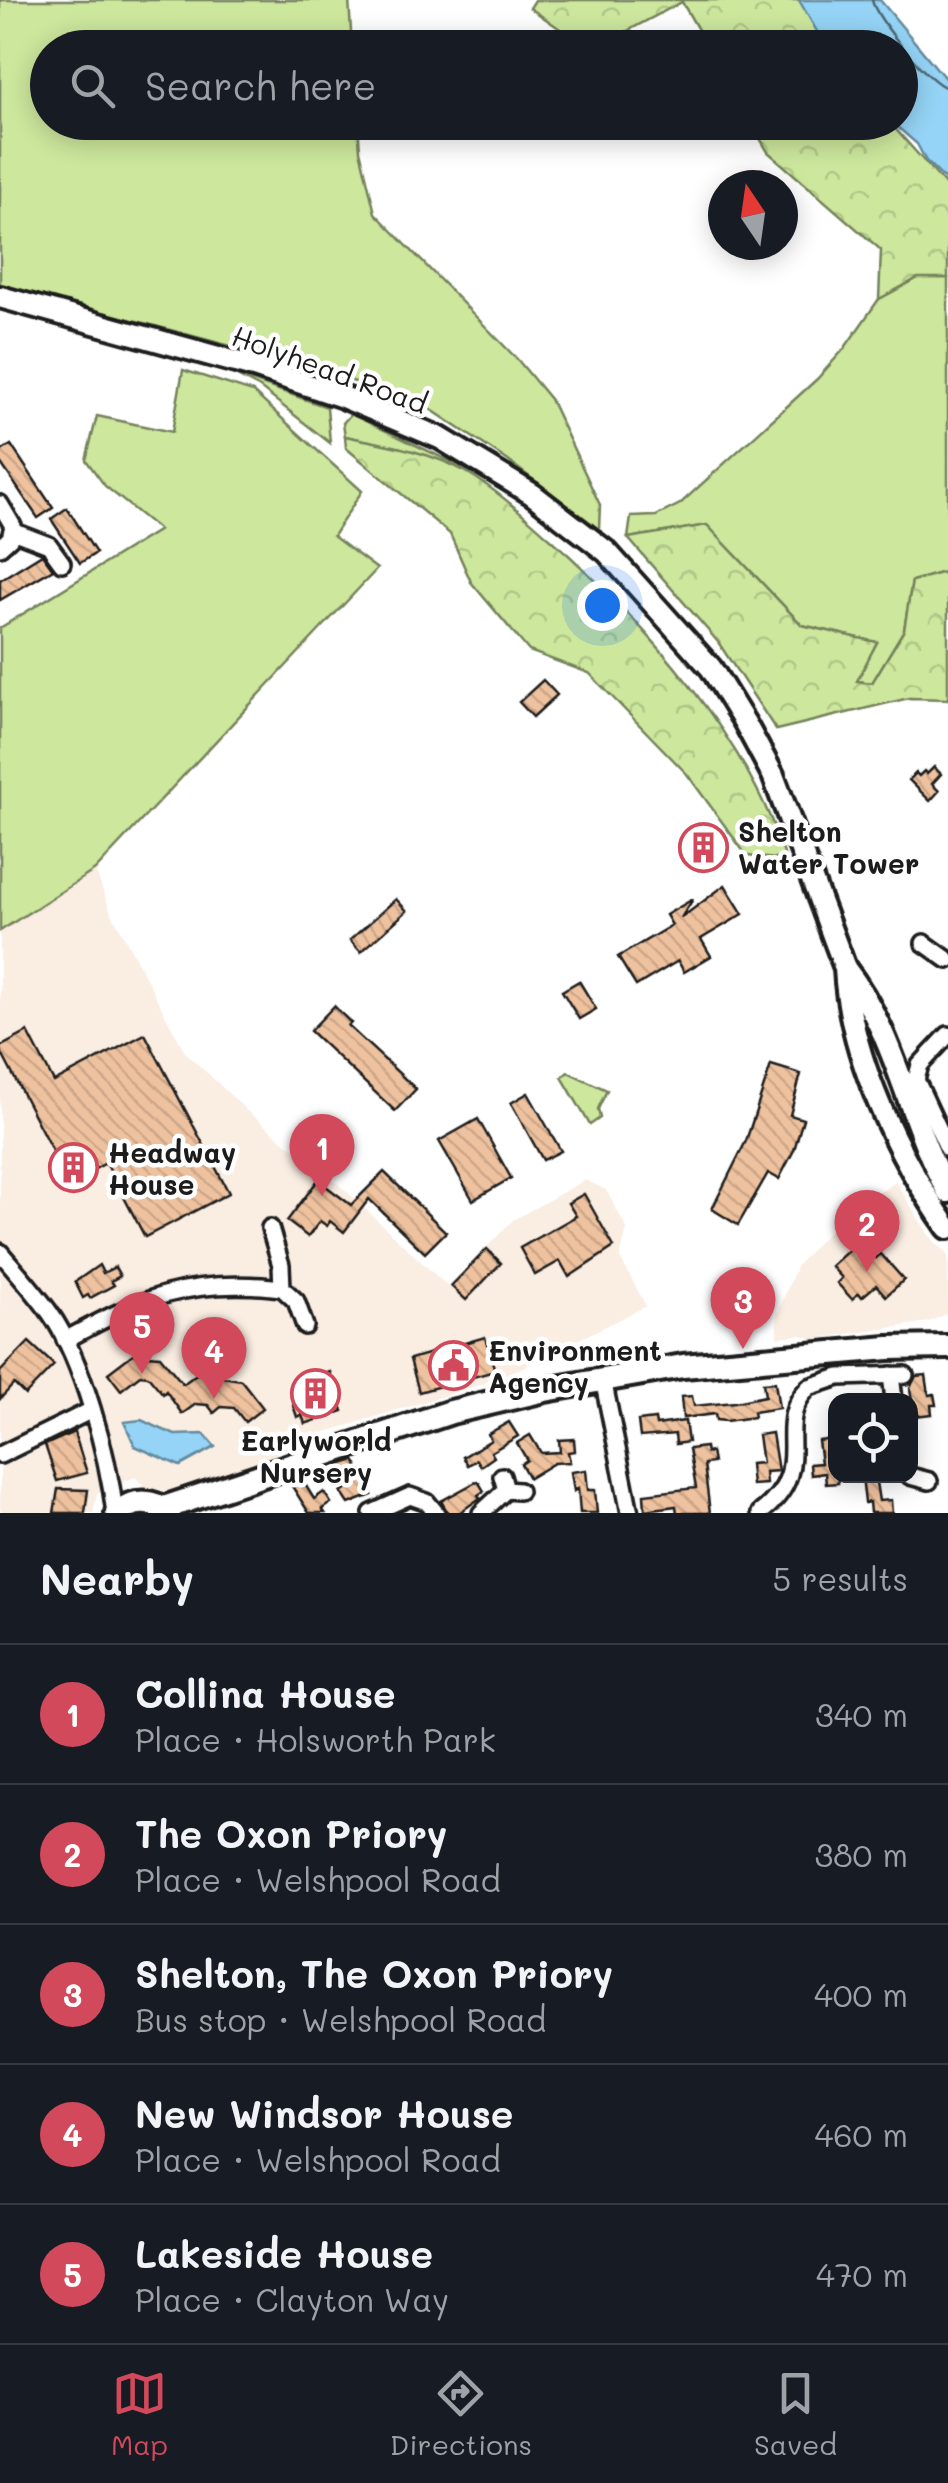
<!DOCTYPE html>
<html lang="en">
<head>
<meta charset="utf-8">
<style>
  :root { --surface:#171b24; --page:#20242c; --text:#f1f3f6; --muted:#9ea1a6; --line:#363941; --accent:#d1495b }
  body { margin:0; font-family:Mali,sans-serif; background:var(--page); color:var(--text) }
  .controls { position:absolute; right:30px; bottom:30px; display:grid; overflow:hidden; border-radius:20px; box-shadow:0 5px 25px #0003 }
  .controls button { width:90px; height:90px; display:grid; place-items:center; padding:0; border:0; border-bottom:2px solid var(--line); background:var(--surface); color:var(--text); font:50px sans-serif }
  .compass { position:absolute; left:708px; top:170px; width:90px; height:90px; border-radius:50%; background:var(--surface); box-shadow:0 5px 25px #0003; rotate:347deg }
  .you { position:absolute; left:602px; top:605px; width:35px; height:35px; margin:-25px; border:8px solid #fff; border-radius:50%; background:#1a73e8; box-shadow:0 0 0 15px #1a73e833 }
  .badge { display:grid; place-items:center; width:65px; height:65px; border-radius:50%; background:var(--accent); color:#fff; font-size:32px; font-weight:700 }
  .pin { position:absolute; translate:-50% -82px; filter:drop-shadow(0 2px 5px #0008) }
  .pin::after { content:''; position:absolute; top:52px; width:35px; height:30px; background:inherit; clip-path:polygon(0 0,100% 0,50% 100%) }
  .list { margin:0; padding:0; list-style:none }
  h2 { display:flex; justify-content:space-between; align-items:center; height:130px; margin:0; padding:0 40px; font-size:42px }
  h2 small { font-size:32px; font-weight:400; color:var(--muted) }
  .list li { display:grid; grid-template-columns:65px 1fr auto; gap:30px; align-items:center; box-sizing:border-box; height:140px; padding:0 40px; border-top:2px solid var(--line) }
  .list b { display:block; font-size:38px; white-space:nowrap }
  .list p { margin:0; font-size:32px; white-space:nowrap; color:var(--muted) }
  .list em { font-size:32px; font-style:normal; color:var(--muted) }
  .icon { flex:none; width:55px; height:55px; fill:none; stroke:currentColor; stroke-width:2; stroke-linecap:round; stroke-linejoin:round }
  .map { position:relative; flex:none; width:948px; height:1513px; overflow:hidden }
  .search { position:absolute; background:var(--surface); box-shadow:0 5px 25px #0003; left:30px; right:30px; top:30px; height:110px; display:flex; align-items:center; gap:25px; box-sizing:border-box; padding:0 35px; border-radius:55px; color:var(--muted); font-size:38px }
  .sheet { height:830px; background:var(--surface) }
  nav { display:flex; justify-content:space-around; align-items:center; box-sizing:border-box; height:140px; border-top:2px solid var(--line); background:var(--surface); font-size:28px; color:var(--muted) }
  nav a { display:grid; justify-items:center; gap:5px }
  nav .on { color:var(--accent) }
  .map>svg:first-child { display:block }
</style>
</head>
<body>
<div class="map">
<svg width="948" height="1513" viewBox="0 0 948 1513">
  <defs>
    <pattern id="forest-crowns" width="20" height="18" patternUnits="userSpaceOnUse" patternTransform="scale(2.5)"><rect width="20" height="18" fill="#cde79d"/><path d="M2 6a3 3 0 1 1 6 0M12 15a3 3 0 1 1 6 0" fill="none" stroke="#afc687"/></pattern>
    <pattern id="building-back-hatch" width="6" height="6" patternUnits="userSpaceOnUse" patternTransform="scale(2.5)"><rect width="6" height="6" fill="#efc29f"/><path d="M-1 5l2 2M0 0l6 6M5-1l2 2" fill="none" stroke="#cca688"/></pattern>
  </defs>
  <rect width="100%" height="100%" fill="#fff"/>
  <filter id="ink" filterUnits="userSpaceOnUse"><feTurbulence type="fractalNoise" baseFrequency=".01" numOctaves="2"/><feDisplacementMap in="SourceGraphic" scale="20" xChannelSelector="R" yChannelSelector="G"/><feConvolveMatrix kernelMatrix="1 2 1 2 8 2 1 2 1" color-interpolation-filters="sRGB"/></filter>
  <g filter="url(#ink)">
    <!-- built -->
    <g fill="#faede2">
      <polygon points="95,870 110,910 185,1052 248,1112 344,1189 448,1287 513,1220 585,1180 606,1190 627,1229 620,1258 646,1306 501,1378 307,1438 247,1467 167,1491 144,1486 135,1477 97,1493 93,1513 3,1513 0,1509 0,931"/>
      <polygon points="896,1182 928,1234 948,1256 948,1313 929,1322 814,1339 801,1335 777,1337 777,1315 797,1265 844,1215"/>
    </g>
    <!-- green -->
    <g fill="#cde79d" stroke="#74825c" stroke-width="2.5">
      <polygon points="0,0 349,0 352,47 48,48 48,122 358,123 360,150 375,213 517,359 550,399 600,505 599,529 507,460 418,401 276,358 0,285"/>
      <polygon points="918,278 948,278 948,571 912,581 904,630 872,683 856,681 877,642 802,625 707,525 628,538 631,517 656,516 680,504 817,379 844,349 879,299"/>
      <polygon points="183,370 253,392 362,491 333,536 377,569 95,870 0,931 0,628 159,530 105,486 86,460 97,416 172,432"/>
      <polygon points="235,375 327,407 330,443 260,388"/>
      <polygon points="351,414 462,467 467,472 401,448 345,436 343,423"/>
      <polygon points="568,1072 607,1090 598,1109 600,1118 590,1125 562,1077"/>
    </g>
    <!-- forest -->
    <g fill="url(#forest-crowns)" stroke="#74825c" stroke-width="2.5">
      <polygon points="535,0 809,0 837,47 708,47 682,2 597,47 586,47 530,8"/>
      <polygon points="751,123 890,123 948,188 948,278 918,278 879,299 881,250 768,152"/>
      <path d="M345 436C386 444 431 452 468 473 498 491 525 516 551 539 644 622 749 739 786 860L747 856 687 774 589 673 529 651 471 582 450 534 346 448Z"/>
      <polygon points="707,525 802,625 877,642 857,681 872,683 904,630 912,581 948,571 948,699 909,698 776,730 718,642 628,538"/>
    </g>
    <!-- water -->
    <g fill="#95d4f6" stroke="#658a9f" stroke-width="2.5">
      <polygon points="799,0 880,0 948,82 948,183 926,161 917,144 893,123 900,122 900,48 826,47"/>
      <polygon points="141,1420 175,1435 204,1434 215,1447 180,1466 135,1446 124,1422"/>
    </g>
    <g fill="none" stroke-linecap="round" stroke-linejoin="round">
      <!-- shore -->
      <path stroke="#4c6673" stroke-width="2.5" d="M872 0C875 18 931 86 948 88"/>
    </g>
    <!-- building -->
    <g fill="url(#building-back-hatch)" stroke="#1c1c1c" stroke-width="2.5">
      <polygon points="11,445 53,508 38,518 0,462 0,452"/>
      <polygon points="67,508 96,553 80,563 51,519"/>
      <polygon points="42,554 53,569 0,600 0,580"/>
      <polygon points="543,680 557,695 533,717 519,702"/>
      <polygon points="934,767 941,774 932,784 939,791 930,801 909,780 916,773 919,776 924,771 927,774"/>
      <polygon points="692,829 715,867 698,870 683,857 682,844"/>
      <polygon points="725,885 743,914 701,939 711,956 684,972 678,961 636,986 618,957 672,925 666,915 693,899 681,918"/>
      <polygon points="396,899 407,911 361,952 350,940"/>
      <polygon points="579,981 596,1009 579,1019 562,991"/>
      <polygon points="334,1006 351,1023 348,1026 416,1089 395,1111 310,1031"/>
      <polygon points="28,1032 54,1082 145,1034 229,1193 145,1237 106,1163 58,1189 47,1168 58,1162 0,1050 0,1047"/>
      <polygon points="771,1065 801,1074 790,1115 803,1119 794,1150 779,1179 768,1173 738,1225 712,1209 746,1141"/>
      <polygon points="528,1093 561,1151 543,1160 511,1103"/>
      <polygon points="478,1119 511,1178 473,1200 439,1141"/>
      <polygon points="384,1172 446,1232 425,1253 369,1199 344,1232 330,1221 327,1226 320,1221 308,1237 287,1221 318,1180 351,1205"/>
      <polygon points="584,1194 614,1247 569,1277 560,1261 535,1275 520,1248 576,1216 568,1203"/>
      <polygon points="860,1240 876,1258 881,1254 904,1280 886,1296 876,1285 862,1297 859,1293 852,1299 837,1283 842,1278 831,1266"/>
      <polygon points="487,1249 501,1263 466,1300 451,1286"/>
      <polygon points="99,1265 103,1273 115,1267 120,1276 111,1281 114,1285 90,1298 88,1295 83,1298 75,1282"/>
      <polygon points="485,1337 495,1371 419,1392 410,1359"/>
      <polygon points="29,1342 54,1365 25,1395 14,1384 0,1399 0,1372"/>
      <polygon points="133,1354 160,1356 183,1384 198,1373 241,1380 263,1408 245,1422 234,1408 221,1407 214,1413 208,1405 196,1404 182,1414 166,1391 163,1394 148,1376 140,1375 121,1390 108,1373"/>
      <polygon points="315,1372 316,1376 330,1372 343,1411 305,1424 302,1415 297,1417 293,1405 298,1403 292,1384"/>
      <polygon points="926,1375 929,1395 934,1394 936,1405 931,1405 932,1414 914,1416 910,1388 916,1376"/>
      <polygon points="775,1382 779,1408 753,1412 754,1417 726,1421 716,1420 715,1414 683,1418 681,1397 692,1396 694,1406 735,1402 765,1396 763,1383"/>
      <polygon points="655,1419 656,1425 685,1421 688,1442 676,1444 675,1434 640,1437 638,1421"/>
      <polygon points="509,1422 518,1436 491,1452 494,1457 481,1466 477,1460 468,1465 463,1457 491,1440 488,1434"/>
      <polygon points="74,1432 87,1473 57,1481 45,1445"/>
      <polygon points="772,1433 778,1471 765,1472 766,1484 752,1485 750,1464 762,1463 758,1435"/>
      <polygon points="530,1435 541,1453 560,1452 559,1440 574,1439 575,1451 568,1452 570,1462 554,1463 529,1478 521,1464 527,1460 517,1443"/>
      <polygon points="834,1439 838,1483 826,1484 825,1473 811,1475 810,1464 821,1463 818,1441"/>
      <polygon points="705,1447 706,1453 711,1452 713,1463 704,1464 710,1513 677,1513 676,1506 645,1510 644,1494 696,1488 689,1449"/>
      <polygon points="355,1460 372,1495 349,1504 341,1492 349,1487 339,1465"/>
      <polygon points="586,1470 588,1490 595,1490 597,1513 580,1513 578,1488 574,1491 571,1472"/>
      <polygon points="862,1476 875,1476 879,1501 891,1500 892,1513 870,1513 869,1502 865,1503"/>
      <polygon points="301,1478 314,1499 324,1492 331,1503 322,1509 325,1513 309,1513 290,1483"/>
      <polygon points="478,1481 484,1491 478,1495 480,1498 459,1513 448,1513 441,1501"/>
      <polygon points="58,1489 88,1490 85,1513 54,1513"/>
    </g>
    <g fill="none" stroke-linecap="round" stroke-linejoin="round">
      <defs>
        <g id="minor">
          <polyline points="0,504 13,526 10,538 0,547"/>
          <polyline points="12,531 49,545 62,563"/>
          <polyline points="924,943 948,960"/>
          <polyline points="948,1035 920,1065 916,1080 948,1149"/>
          <polyline points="270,1228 281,1265 282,1288"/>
          <path d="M0 1252C17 1272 35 1292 50 1313 83 1360 108 1456 115 1513"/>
          <path d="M65 1340C144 1297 189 1277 282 1288L296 1301 305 1326"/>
          <polyline points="891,1375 894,1400"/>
          <polyline points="603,1379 630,1513"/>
          <polyline points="0,1455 90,1411"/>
          <polyline points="502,1476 506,1490 519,1491"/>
          <polyline points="910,1476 929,1481"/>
          <polyline points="372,1513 410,1496 427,1502 436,1513"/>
          <polyline points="481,1513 506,1490"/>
          <path d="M760 1513C820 1467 769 1427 809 1387L839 1377 905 1375"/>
        </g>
        <g id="secondary">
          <path d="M0 297 254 367 343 397 440 438 532 494 607 552 711 668 745 723 773 775 845 968C849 1055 898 1157 948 1228"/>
          <path d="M845 968C896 1033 908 1121 948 1192"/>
        </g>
        <g id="primary">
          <polyline points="164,1508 451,1412 545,1390 683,1366 888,1348 948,1347"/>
          <path d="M117 1513C134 1499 152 1499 169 1513"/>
        </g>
      </defs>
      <!-- minor casing -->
      <use href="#minor" stroke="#1c1c1c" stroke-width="22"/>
      <!-- secondary casing -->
      <use href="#secondary" stroke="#1c1c1c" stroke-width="28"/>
      <!-- primary casing -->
      <use href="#primary" stroke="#1c1c1c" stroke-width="30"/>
      <!-- minor -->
      <use href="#minor" stroke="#fff" stroke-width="15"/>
      <!-- secondary -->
      <use href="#secondary" stroke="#fff" stroke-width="20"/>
      <!-- primary -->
      <use href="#primary" stroke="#fff" stroke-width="22"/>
    </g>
  </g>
  <!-- icons -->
  <defs>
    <symbol id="building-ring" viewBox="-11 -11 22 22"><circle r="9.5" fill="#fff" stroke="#d1495b" stroke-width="1.5"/><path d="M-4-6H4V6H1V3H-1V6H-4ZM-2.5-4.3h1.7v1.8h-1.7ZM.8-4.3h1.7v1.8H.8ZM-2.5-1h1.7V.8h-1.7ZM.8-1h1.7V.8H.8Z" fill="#d1495b"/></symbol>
    <symbol id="civic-ring" viewBox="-11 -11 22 22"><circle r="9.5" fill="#fff" stroke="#d1495b" stroke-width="1.5"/><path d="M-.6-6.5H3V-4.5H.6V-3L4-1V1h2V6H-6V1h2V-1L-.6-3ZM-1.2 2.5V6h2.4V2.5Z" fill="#d1495b"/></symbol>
  </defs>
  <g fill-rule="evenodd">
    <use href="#building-ring" x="676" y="820" width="55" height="55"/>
    <use href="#building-ring" x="46" y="1140" width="55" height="55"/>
    <use href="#civic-ring" x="426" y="1338" width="55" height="55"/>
    <use href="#building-ring" x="288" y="1366" width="55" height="55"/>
  </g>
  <g text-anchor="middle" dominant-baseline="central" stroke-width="9" stroke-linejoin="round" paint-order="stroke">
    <!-- street labels -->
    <g font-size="28" fill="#1c1c1c" stroke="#fff">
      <text transform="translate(330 369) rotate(20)">Holyhead Road</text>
    </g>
    <!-- poi labels -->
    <g font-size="28" font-weight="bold" fill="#1c1c1c" stroke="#fff" text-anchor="start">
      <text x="738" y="831">Shelton<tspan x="738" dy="32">Water Tower</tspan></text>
      <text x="108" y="1152">Headway<tspan x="108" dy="32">House</tspan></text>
      <text x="488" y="1350">Environment<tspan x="488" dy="32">Agency</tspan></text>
      <text x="316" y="1440" text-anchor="middle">Earlyworld<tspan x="316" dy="32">Nursery</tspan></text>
    </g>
  </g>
</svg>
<div class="controls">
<button><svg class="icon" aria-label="locate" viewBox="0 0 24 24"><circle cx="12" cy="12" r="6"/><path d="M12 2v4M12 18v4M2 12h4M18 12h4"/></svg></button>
</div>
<svg class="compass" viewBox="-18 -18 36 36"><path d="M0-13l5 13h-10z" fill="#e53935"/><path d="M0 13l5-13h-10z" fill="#9ea1a6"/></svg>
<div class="you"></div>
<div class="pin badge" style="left:322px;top:1196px">1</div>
<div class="pin badge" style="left:867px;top:1272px">2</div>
<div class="pin badge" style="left:743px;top:1349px">3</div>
<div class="pin badge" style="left:214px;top:1399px">4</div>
<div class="pin badge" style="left:142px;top:1374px">5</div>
<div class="search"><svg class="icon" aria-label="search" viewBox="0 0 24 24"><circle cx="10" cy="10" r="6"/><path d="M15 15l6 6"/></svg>Search here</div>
</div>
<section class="sheet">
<h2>Nearby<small>5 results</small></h2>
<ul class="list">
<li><span class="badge">1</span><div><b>Collina House</b><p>Place · Holsworth Park</p></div><em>340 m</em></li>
<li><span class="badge">2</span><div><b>The Oxon Priory</b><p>Place · Welshpool Road</p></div><em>380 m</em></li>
<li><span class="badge">3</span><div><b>Shelton, The Oxon Priory</b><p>Bus stop · Welshpool Road</p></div><em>400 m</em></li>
<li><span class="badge">4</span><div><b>New Windsor House</b><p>Place · Welshpool Road</p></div><em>460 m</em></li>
<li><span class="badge">5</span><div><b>Lakeside House</b><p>Place · Clayton Way</p></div><em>470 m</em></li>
</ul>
</section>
<nav>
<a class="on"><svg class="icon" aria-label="map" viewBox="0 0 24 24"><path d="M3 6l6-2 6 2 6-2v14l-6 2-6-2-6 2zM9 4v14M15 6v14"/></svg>Map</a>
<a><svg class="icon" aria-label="directions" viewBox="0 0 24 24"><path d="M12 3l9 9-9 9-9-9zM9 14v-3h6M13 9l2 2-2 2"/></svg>Directions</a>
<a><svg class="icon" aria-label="saved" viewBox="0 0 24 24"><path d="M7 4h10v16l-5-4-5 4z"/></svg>Saved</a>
</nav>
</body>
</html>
